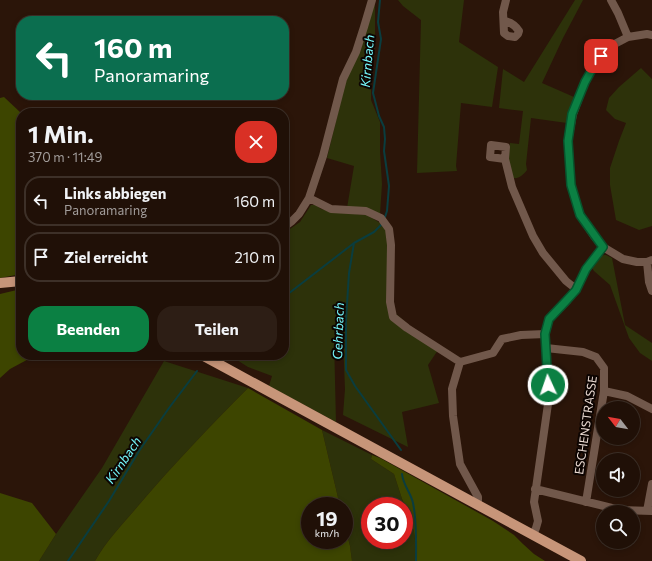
<!DOCTYPE html>
<html lang="de">
<head>
<meta charset="utf-8">
<style>
  :root { --surface:#201007; --page:#2d1e15; --text:#f1f3f6; --muted:#a29d9b; --line:#3d3028; --accent:#0b8043 }
  body { margin:0; font-family:Commissioner,sans-serif; background:var(--page); color:var(--text); height:100vh; display:flex; flex-direction:column; font-size:15px; white-space:nowrap }
  * { box-sizing:border-box; margin:0 }
  p { font-size:13px; color:var(--muted) }
  .icon { flex:none; width:22px; height:22px; fill:none; stroke:currentColor; stroke-width:2; stroke-linecap:round; stroke-linejoin:round }
  .map { position:relative; flex:1; overflow:hidden }
  .side { position:absolute; left:16px; top:108px; width:273px; height:252px; display:flex; flex-direction:column; background:var(--surface); border-radius:16px; box-shadow:0 2px 6px #0003,0 0 0 1px var(--line) }
  .side>* { flex:none }
  .hud { position:absolute; left:16px; top:16px; width:273px; height:84px; border-radius:16px; box-shadow:0 2px 6px #0003,0 0 0 1px var(--line); background:#0b6e4f; color:#fff; overflow:hidden }
  .needle { width:26px; rotate:301deg }
  .tools { position:absolute; left:596px; top:401px; display:grid; gap:8px }
  .tools a { display:grid; place-items:center; width:44px; height:44px; border-radius:50%; background:var(--surface); box-shadow:0 2px 6px #0003,0 0 0 1px var(--line); font-size:20px }
  .speed { position:absolute; left:301px; top:497px; display:flex; gap:8px; font-size:20px; font-weight:700; text-align:center }
  .speed>* { display:grid; place-content:center; width:52px; height:52px; border-radius:50%; background:var(--surface); box-shadow:0 2px 6px #0003,0 0 0 1px var(--line); line-height:1 }
  .speed small { font-size:10px; font-weight:400 }
  .speed .limit { border:6px solid #d22; background:#fff; color:#111 }
  .pin { position:absolute; display:grid; place-items:center; width:34px; height:34px; color:#fff; margin:-17px; border-radius:8px; box-shadow:0 2px 6px #0006 }
  .me { position:absolute; width:44px; margin:-22px; rotate:357deg; stroke-linejoin:round; filter:drop-shadow(0 0 3px #0008) }
  .turn { display:flex; align-items:center; gap:14px; height:84px; padding:0 12px; font-size:18px }
  .turn .icon { width:52px; height:52px; stroke-width:2.5 }
  .turn b { display:block; font-size:28px; line-height:34px }
  .round { display:grid; place-items:center; flex:none; width:42px; height:42px; border-radius:16px; background:var(--page) }
  .overview { display:flex; align-items:center; justify-content:space-between; height:68px; padding:0 12px }
  h1 { font-size:24px; font-weight:700; line-height:30px }
  .primary-button { display:flex; gap:8px; margin-top:auto; padding:8px 12px }
  .primary-button a { flex:1; height:46px; border-radius:16px; background:var(--accent); color:#fff; font-size:16px; font-weight:700; line-height:46px; text-align:center }
  .primary-button a+a { background:var(--page); color:var(--text) }
  ul { padding:0; list-style:none }
  li { display:flex; align-items:center; gap:12px; height:50px; margin:0 8px 6px; padding:0 4px; border:2px solid var(--line); border-radius:16px }
  li div { flex:1 }
  li b { display:block; font-size:15px }
  li em { font-style:normal }
  .map>svg:first-child { display:block }
  .green { fill:#2d320a; fill-rule:evenodd }
  .forest { fill:#3d4500 }
  .lines { fill:none; stroke-linecap:round; stroke-linejoin:round }
  .stream { stroke:#0a3d3f; stroke-width:2 }
  .minor { stroke:#71584b; stroke-width:8 }
  .major { stroke:#c79579; stroke-width:10 }
  .route-casing { stroke:#07532c; stroke-width:10 }
  .route { stroke:#0b8043; stroke-width:7 }
  .labels { text-anchor:middle; dominant-baseline:central; stroke-width:4; stroke-linejoin:round; paint-order:stroke }
  .street-label { font-size:12px; fill:#ebdbd3; stroke:#0d0502 }
  .water-label { font-size:13px; font-style:italic; fill:#75f8fc; stroke:#0d0502 }
</style>
</head>
<body>
<div class="map">
<svg width="652" height="561" viewBox="0 0 652 561">
  <rect width="100%" height="100%" fill="#2b1509"/>
  <path class="green" d="M398,0h66l-5,42 39,25 -6,40 -31,-4 -5,63 1,5 -40,2 4,-153 -18,-14z
    M575,0h8l-20,38 -21,45 32,14 -4,12 -3,14 -36,-5 -5,46 1,6c-4,5 -8,9 -14,8l-5,-19 2,-16 9,1 4,-33 -24,-3 4,-39 21,13z
    M375,3v46l-4,31v20l9,22v29l2,33 -2,30 -33,-6 7,-42 -27,-8 18,-74z
    M641,68l11,11v147l-13,4 -23,-10 -6,-35v-17l9,-27 7,-18 -11,-4 -9,-9 3,-12 10,-11z
    M311,205h5l5,4 12,3 34,3 18,11 2,11 1,70 50,43 -10,15 11,38 -37,9 6,35 -65,-32 2,-26 -2,-50h-9l2,83 -67,-36 3,-10 -24,-9 -19,-12h55v-122l16,-11z
    M604,255h2l6,3 13,67 27,18v18l-12,-8 -11,-15 -19,-53 -16,-14 -2,-3 9,-12z
    M164,361l84,27c-38,38 -75,77 -110,118 -15,18 -32,35 -43,55h-56l17,-27 46,-66z
    M322,430l50,25 -1,4 23,15 8,25 7,16 5,17 3,22v7h-65l-2,-15 -6,-24v-16h-4zM370,506h34v34h-34z"/>
  <path class="forest" d="M4,97l17,16v161l-21,4v-180z
    M21,289v66h15l-26,14 -10,9v-84z
    M248,388l74,42 18,76h-30v34h34v-18l6,24 2,15h-257c11,-20 28,-37 43,-55 35,-41 72,-80 110,-118z
    M372,455l8,3 113,63 21,14 9,9 11,10 11,7h-128v-7l-3,-22 -5,-17 -7,-16 -8,-25 -23,-15z
    M0,493l32,10 24,31 -17,27h-39z"/>
  <g class="lines">
    <path class="stream" d="M380,0l-2,22 3,17 -8,54 6,23 5,11 1,12 -1,12 5,35 -2,25 -2,6
      M354,243l-5,30 -3,47v50l9,16 46,64
      M284,297l70,-54 20,-11 7,-7
      M402,474c1,11 9,19 11,29 4,19 3,39 3,58
      M68,561l41,-60 30,-50 30,-43 28,-37"/>
    <path class="minor" d="M611,0l7,13 10,24
      M504,21c7,1 11,4 15,10l-1,3 -3,3 -7,-1 -4,-3 -1,-21 3,-12
      M652,35l-5,-1 -19,3 -21,11 -12,16 -10,18 -12,32 -5,27 3,44 9,30 14,21 9,11 20,12 14,3h10l5,-2
      M505,159l-15,-2 1,-12 15,2 -1,12 7,28 21,49 10,17 23,28 10,8
      M309,198l22,11 35,2 15,7 8,11 2,16 -1,57 3,15 14,11 53,34
      M284,227l8,-6 7,-7 10,-16 14,-42 20,-77 13,-27 8,-25 8,-27
      M647,262l2,20 3,9
      M546,348l37,4 13,5 8,11v23l-18,111
      M604,391l23,5 25,13
      M535,489l85,21 32,1
      M476,504l2,-4v-3l-18,-33 -7,-48 -1,-27 8,-27 33,-9 9,-14 19,-4 24,-1
      M647,511l5,-27
      M533,535l3,-7 2,-7 -4,-19 15,-105 -4,-63 4,-15 18,-18 9,-12 10,-20 17,-22"/>
    <path class="major" d="M0,283l21,-2
      M202,355l379,206"/>
  </g>
  <g class="lines">
    <defs>
      <path id="route" d="M548,385l-3,-51 4,-15 17,-18 10,-11 10,-21 17,-22 -23,-32 -9,-30 -3,-44 4,-27 13,-32 10,-18 6,-8"/>
    </defs>
    <use href="#route" class="route-casing"/>
    <use href="#route" class="route"/>
  </g>
  <g class="labels">
    <g class="street-label">
      <text transform="translate(585 425) rotate(-82)">ESCHENSTRASSE</text>
    </g>
    <g class="water-label">
      <text transform="translate(367 61) rotate(-85)">Kirnbach</text>
      <text transform="translate(338 331) rotate(-88)">Gehrbach</text>
      <text transform="translate(123 460) rotate(-56)">Kirnbach</text>
    </g>
  </g>
</svg>
<div class="tools">
<a><svg class="needle" viewBox="-14 -14 28 28"><path d="M0-13l5 13h-10z" fill="#e53935"/><path d="M0 13l5-13h-10z" fill="#a29d9b"/></svg></a>
<a><svg class="icon" aria-label="sound" viewBox="0 0 24 24"><path d="M4 9h4l5-4v14l-5-4H4zM17 9q2 3 0 6"/></svg></a>
<a><svg class="icon" aria-label="search" viewBox="0 0 24 24"><circle cx="10" cy="10" r="6"/><path d="M15 15l6 6"/></svg></a>
</div>
<div class="speed"><div>19<small>km/h</small></div><div class="limit">30</div></div>
<div class="pin" style="left:601px;top:56px;background:#d93025"><svg class="icon" aria-label="arrive" viewBox="0 0 24 24"><path d="M6 21V4h12l-3 4 3 4H6"/></svg></div>
<svg class="me" style="left:548px;top:385px" viewBox="-20 -20 40 40"><circle r="17" fill="#0b8043" stroke="#fff" stroke-width="3"/><path d="M0-11L8 9 0 5-8 9z" fill="#fff"/></svg>
<div class="hud">
<div class="turn"><svg class="icon" aria-label="left" viewBox="0 0 24 24"><path d="M17 20v-9H6M10 6l-5 5 5 5"/></svg><div><b>160 m</b>Panoramaring</div></div>
</div>
<section class="side">
<div class="overview"><div><h1>1 Min.</h1><p>370 m · 11:49</p></div><a class="round" style="background:#d93025;color:#fff"><svg class="icon" aria-label="close" viewBox="0 0 24 24"><path d="M6 6l12 12M18 6L6 18"/></svg></a></div>
<ul>
<li><svg class="icon" aria-label="left" viewBox="0 0 24 24"><path d="M17 20v-9H6M10 6l-5 5 5 5"/></svg><div><b>Links abbiegen</b><p>Panoramaring</p></div><em>160 m</em></li>
<li><svg class="icon" aria-label="arrive" viewBox="0 0 24 24"><path d="M6 21V4h12l-3 4 3 4H6"/></svg><div><b>Ziel erreicht</b></div><em>210 m</em></li>
</ul>
<div class="primary-button"><a>Beenden</a><a>Teilen</a></div>
</section>
</div>
</body>
</html>
